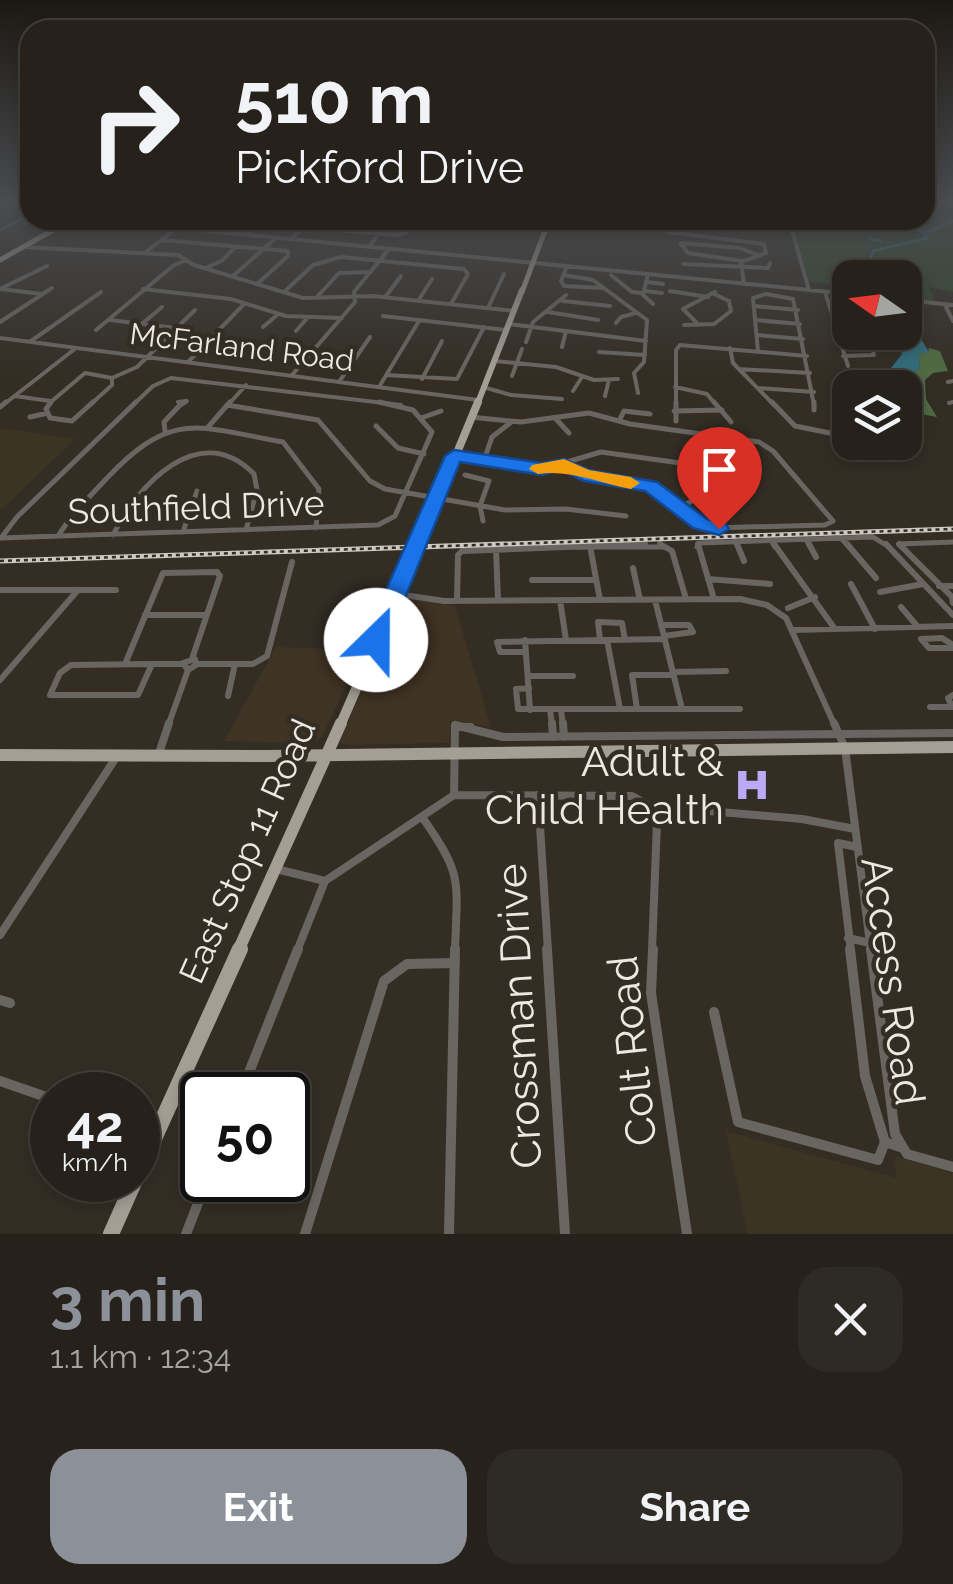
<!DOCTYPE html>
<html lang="en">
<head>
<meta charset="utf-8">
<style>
  :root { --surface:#26221b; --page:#2e2a24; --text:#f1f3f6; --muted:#a4a4a3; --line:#423f3a; --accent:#8c9099 }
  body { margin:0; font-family:Raleway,sans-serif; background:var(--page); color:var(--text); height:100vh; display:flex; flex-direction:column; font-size:38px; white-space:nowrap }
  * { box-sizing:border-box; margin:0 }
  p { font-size:32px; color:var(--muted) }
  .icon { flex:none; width:55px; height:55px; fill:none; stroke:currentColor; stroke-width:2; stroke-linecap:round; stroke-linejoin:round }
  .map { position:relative; height:1234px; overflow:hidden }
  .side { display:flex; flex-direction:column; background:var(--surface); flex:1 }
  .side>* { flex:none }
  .top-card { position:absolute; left:20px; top:20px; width:915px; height:210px; border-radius:30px; box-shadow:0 5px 15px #0003,0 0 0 2px var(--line); background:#26221b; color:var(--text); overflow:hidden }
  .needle { width:65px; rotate:284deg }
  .fabs { position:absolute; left:832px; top:260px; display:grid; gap:20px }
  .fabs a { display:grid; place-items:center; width:90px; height:90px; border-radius:20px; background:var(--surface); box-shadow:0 5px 15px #0003,0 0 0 2px var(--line); font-size:50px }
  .speed { position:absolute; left:30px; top:1072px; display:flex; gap:20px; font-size:50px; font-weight:700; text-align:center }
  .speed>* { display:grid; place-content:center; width:130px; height:130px; border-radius:50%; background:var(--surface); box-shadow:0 5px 15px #0003,0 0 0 2px var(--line); line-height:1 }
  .speed small { font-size:25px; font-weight:400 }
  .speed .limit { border:5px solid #111; border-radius:15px; background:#fff; color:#111 }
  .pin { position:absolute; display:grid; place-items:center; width:85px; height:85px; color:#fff; margin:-102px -42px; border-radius:50% 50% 50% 0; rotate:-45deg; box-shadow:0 0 10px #0007 }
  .pin .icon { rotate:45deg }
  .me { position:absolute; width:110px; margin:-55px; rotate:23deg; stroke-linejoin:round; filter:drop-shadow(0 0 8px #0008) }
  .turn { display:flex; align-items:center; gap:35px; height:210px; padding:0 50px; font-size:45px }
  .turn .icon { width:130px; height:130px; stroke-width:2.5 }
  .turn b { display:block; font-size:70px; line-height:85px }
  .round { display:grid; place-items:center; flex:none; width:105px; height:105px; border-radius:30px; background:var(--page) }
  .headline { display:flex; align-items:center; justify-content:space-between; height:170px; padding:0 50px }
  h1 { font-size:60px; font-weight:700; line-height:75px; color:var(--accent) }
  .primary-button { display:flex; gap:20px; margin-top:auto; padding:20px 50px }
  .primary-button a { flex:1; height:115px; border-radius:30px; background:var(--accent); color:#fff; font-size:40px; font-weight:700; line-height:115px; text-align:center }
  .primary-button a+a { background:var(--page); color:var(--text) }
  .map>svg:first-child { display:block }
  .commercial { fill:#3f3324 }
  .education { fill:#3c3423 }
  .green { fill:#33462a }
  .forest { fill:#506a43 }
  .water { fill:#336e7e }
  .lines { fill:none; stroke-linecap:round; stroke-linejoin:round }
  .stream { stroke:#336e7e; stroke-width:2.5 }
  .minor-far4 { stroke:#696662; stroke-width:4 }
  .minor-far3 { stroke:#696662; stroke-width:5 }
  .minor-far2 { stroke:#696662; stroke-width:6 }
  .minor-far1 { stroke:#696662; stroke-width:8 }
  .minor { stroke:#696662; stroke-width:10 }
  .major-far5 { stroke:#a49e95; stroke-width:5 }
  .major-far4 { stroke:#a49e95; stroke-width:6 }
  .major-far3 { stroke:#a49e95; stroke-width:8 }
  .major-far2 { stroke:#a49e95; stroke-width:10 }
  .major-far1 { stroke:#a49e95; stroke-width:12 }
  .major { stroke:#a49e95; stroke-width:16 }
  .rail-casing { stroke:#cdc9c2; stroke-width:5 }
  .rail { stroke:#332d24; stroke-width:2.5; stroke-dasharray:4; stroke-linecap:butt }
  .route { fill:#1a73e8; stroke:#114b97; stroke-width:2.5 }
  .slow { fill:#f59e0b }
  .labels { text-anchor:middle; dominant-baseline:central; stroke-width:9; stroke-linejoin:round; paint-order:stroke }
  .far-street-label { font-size:30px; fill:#ece8e2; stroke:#332d24 }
  .street-label { font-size:35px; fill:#ece8e2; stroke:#332d24 }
  .near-poi-label { font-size:42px; fill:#ece8e2; stroke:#332d24; text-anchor:end }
  .near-street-label { font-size:42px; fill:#ece8e2; stroke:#332d24 }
</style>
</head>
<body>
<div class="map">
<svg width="953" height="1234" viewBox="0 0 953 1234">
  <rect width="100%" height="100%" fill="#332d24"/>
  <path class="commercial" d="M400,597l55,9 36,121 -41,-6 -1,22 -103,2 -6,-3z
    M276,647l87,3 -41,87 -11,6 -87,-2z"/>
  <path class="education" d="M0,428l75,11 -73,70h-2z
    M726,1131l170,47 -1,-22 58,17v61h-205z"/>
  <path class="green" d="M925,210l28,3v79l-24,-5 6,14 -30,-3v-20h-55v15l-16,-1 -3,-8 -21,-2 -19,-62h134z"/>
  <path class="forest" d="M929,348l11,3 8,20 -15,2 -8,7 1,19 11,18 -17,-3 -4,-14 -11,-2v-10l-19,-3 18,-2 16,-16 -3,-13 11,-2z"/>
  <path class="water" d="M905,313l24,39 -11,2 2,13 -16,16 -38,1 -7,-7 32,-9 11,-14 -2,-21 5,-1z"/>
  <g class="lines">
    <path class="stream" d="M78,220h10
      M0,230l30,-15
      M928,232l25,-11
      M871,239l10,2
      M881,278l-11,-18 3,-9 54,-13 -3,-6 -32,-12"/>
    <path class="minor-far4" d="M6,204h24
      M158,220l21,2
      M789,220l20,70
      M713,224l3,2 -6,-1z
      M60,227l88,-2 702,69
      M177,227l22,-7
      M304,227l93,8 10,-3 9,-12
      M668,232l96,12 2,9 -25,9 3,22
      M245,234l25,-14
      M292,238l19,-18
      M162,240l126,11v5l-31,28
      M681,243l59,5 18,7
      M681,244l7,9 54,8
      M370,246l17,-26
      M24,247l154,8 16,10 109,33 70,-2 141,15
      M147,251l30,-23
      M683,264l85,4 2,-5
      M567,266l-6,15 3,5 39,2
      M206,268l17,-8 13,-14
      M648,274l-5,21 10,9
      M564,275l29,5 54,40 -3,42 -10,11 4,20
      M611,275l21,17 10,1
      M233,276l43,-38
      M647,282l16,2
      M0,289l47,-23
      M1,289l41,5
      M143,289l88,10 55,17 56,2
      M645,291l17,2
      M670,291l38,6
      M284,292l29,-27 28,-8 123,12 4,5 -17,30
      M825,292l23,74
      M386,296l15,-20
      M316,298l23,-25 32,-1
      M905,300l48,5
      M418,301l14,-22
      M563,301l47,5
      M828,301l22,2
      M945,305l8,16
      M754,306l44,4
      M488,308l16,-34
      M548,312l50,8
      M383,316l123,14
      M110,320l66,8
      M755,320l45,4
      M0,322l52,-34
      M616,323l5,-6 15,-4
      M697,323l-14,-14 32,-17
      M509,324l137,17
      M684,325l30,-1 17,-13 -2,-10 -17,-8
      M263,327l14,-12
      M96,330l78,-65 13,-5
      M296,331l12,-14
      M130,334l32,-27
      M757,335l46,4
      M0,338l478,62
      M31,341l70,-49
      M526,342l7,-20 33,-27
      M562,347l4,-16
      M730,348l3,15 41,42
      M758,351l-5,-53 13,-4 27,5 21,106
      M599,352l46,3
      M843,356l31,-1 -5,-23
      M494,361l62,6 38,13 24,-1
      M188,362l57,-59
      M739,369l71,4
      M292,375l63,-73 -1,-10 35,-43
      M386,375l71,4 27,-52
      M512,376l10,-27
      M422,379l20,-38
      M339,382l31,-45
      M948,382l5,-1
      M379,387l40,-66
      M483,387l28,8 51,4
      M675,387l32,7 9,11
      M758,388l56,4
      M573,391l9,-14
      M15,396l35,5
      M605,396l4,-16
      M52,401l33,-28 27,5
      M949,403l4,-1
      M3,405l73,-57
      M49,405l3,-4
      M90,405l22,-20v-7l25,-11 58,-57
      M133,405l20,-19 18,-8 230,27
      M180,405l-2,-3 9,-1 -7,4
      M228,405l18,-20
      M676,405v-55l4,-5 127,11"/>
    <path class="minor-far3" d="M51,402l-5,7 4,9 22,3 21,-19
      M676,402v19
      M714,402l17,20
      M772,402l23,24 55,11
      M814,402v8
      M180,405l5,-3
      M227,405l91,15 52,61 15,8 120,21 61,-1 60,7
      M0,407l6,-5
      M674,411l48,-1
      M30,417l18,-4
      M470,417l51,5 68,-9 41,11 129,18 14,9 60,70 -8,4 -113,3 -58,-40 -68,-14 -22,-10
      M421,418l20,-7
      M555,418l14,15
      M619,421l5,-10 26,3
      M376,426l22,22 26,6
      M208,427l22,-25
      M165,431l-1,-9 16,-17
      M889,442l21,3
      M455,456l88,13 58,-17 101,14 -1,30 -22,12
      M484,460l8,-23 18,-14
      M465,475l24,6 -9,25 3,15
      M685,477l53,10
      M183,532l14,-41
      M113,535c24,-49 86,-117 141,-61l3,16 -11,40
      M58,536c14,-22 32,-40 50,-59 65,-68 90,-50 175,-35l36,47 -3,39
      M1,538l16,-21 119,-115
      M1,538l377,-13 17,-9 37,-84 -19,-22 -34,-8
      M841,538l8,9
      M806,539l4,8
      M771,540l4,7
      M735,541l3,6
      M575,547h90
      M697,547l2,-4 174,-6 16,10
      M902,547l-3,-3 54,-2"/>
    <path class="minor-far2" d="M660,544l12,7 14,48
      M698,544l16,55
      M737,544l7,17
      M774,544l61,85
      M809,544l7,13
      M847,544l29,34
      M886,544l67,71
      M899,544l53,53 1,6
      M590,546l10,54
      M496,549l2,52
      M633,568l7,32
      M708,579l62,5
      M532,580h64
      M851,584l24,45
      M939,586h14
      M0,590h116
      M880,592l43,-8
      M397,594l47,7 296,-2 27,6 19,13 49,108
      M560,600l6,40
      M655,600l27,109
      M457,601l1,-46 4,-4 183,-7
      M901,607l17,20
      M788,608l27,-11
      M145,615h61
      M661,625h28l4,7 -29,4
      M794,630l159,-4
      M525,640l5,70
      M600,640l-2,-18 24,1 3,17
      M607,640l13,69
      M953,645l-11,-7 -21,1 8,9h24
      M526,652h-26l-3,-10 168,-3
      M195,659l1,6 -8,5 -5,-7z
      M125,664l38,-91 54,-1 3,4 -28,83
      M152,664l-14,31h-88l10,-22 11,-8z
      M152,664h31
      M196,664h57l14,-8 25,-94
      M673,672l53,-1
      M528,676h45
      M0,680l78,-90
      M529,688l-13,1 2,20h222
      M228,696l7,-32
      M930,707h23
      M952,707l-4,-9 5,-3
      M550,709l2,17
      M561,709l2,17
      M637,709l-5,-34h42
      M168,726l20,-56
      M455,726h16"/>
    <path class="minor-far1" d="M552,723l1,14
      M563,723l1,14
      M834,723l11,25 26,203
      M159,753l10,-30
      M454,795l178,1 21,12 4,14 -5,129
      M538,795l10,156
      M708,811l94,8 53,10
      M422,817c42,59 35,64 33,134
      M276,869l49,12
      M0,935l117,-179
      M848,938l22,5
      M297,951l28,-70 129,-86 1,-70 48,12 450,-4
      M851,951l-13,-108 19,4"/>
    <path class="minor" d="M547,949l18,285
      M653,949l-2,44 36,241
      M850,949l15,127 20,66
      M871,949l24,185 12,20 46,13
      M0,1000l10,3
      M714,1012l24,110 140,38 7,-18 15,5
      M0,1081l52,18
      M240,1095l58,-146
      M138,1127l17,6
      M186,1234l21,-54
      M305,1234l79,-253 23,-17 48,-1
      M449,1234l6,-285"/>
    <path class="major-far5" d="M0,260l71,-40
      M522,292l27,-72"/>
    <path class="major-far4" d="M477,405l45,-115"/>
    <path class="major-far3" d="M418,547l60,-145"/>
    <path class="major-far2" d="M340,726l79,-182"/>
    <path class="major-far1" d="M0,755l266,1 687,-9
      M238,951l103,-228"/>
    <path class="major" d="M138,1174l102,-225
      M111,1234l24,-54"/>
    <defs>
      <path id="rail" d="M0,561l953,-32"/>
    </defs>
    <use href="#rail" class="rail-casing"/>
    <use href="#rail" class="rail"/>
  </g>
  <linearGradient id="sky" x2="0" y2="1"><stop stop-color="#1c1914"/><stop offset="0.54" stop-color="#4a4c50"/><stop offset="1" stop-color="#4a4c50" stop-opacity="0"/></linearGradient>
  <rect width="953" height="374" fill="url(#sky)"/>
  <path class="route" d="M454,450l88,13 22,-4 25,11 68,12 50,37 19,5 3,5 -10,6 -26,-7 -48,-37 -61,-10 -23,-11 -19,5 -82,-13 -72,178 -12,9 -8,-3 -4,-6 81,-184z"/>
  <path class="slow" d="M564,459l25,11 42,7 9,6 -9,6c-31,-6 -63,-20 -93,-15l-9,-5 3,-4z"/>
  <defs>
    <symbol id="hospital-bare" viewBox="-9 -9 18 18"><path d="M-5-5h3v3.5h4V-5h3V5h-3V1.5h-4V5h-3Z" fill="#bcaaf6" stroke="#332d24" stroke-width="2.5" paint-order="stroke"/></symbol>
  </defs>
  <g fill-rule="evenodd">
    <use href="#hospital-bare" x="727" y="760" width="50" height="50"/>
  </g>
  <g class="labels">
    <g class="far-street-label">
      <text transform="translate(242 347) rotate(7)">McFarland Road</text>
    </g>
    <g class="street-label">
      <text transform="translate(196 507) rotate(-2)">Southfield Drive</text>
      <text transform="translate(247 851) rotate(-66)">East Stop 11 Road</text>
    </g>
    <g class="near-poi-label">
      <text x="724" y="761">Adult &amp;<tspan x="724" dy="48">Child Health</tspan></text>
    </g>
    <g class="near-street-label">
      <text transform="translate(893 981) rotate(82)">Access Road</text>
      <text transform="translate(519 1016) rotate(-93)">Crossman Drive</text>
      <text transform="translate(632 1051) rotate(-96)">Colt Road</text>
    </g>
  </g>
</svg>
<div class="fabs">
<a><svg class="needle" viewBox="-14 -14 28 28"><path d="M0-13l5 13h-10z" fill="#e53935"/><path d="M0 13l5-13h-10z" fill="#a4a4a3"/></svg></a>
<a><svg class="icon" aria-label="layers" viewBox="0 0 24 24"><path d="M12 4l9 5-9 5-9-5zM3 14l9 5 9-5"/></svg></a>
</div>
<div class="speed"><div>42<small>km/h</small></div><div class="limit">50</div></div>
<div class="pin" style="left:719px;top:529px;background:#d93025"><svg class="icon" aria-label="arrive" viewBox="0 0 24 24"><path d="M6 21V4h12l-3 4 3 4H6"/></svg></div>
<svg class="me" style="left:376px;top:640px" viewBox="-20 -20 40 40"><circle r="19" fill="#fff"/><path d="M0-13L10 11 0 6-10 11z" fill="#1a73e8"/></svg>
<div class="top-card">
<div class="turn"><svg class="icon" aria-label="right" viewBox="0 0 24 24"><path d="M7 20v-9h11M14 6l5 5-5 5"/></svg><div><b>510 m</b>Pickford Drive</div></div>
</div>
</div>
<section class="side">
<div class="headline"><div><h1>3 min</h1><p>1.1 km · 12:34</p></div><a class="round"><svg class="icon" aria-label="close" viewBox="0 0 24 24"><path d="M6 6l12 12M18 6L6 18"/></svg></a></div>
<div class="primary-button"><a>Exit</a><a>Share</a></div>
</section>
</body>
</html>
